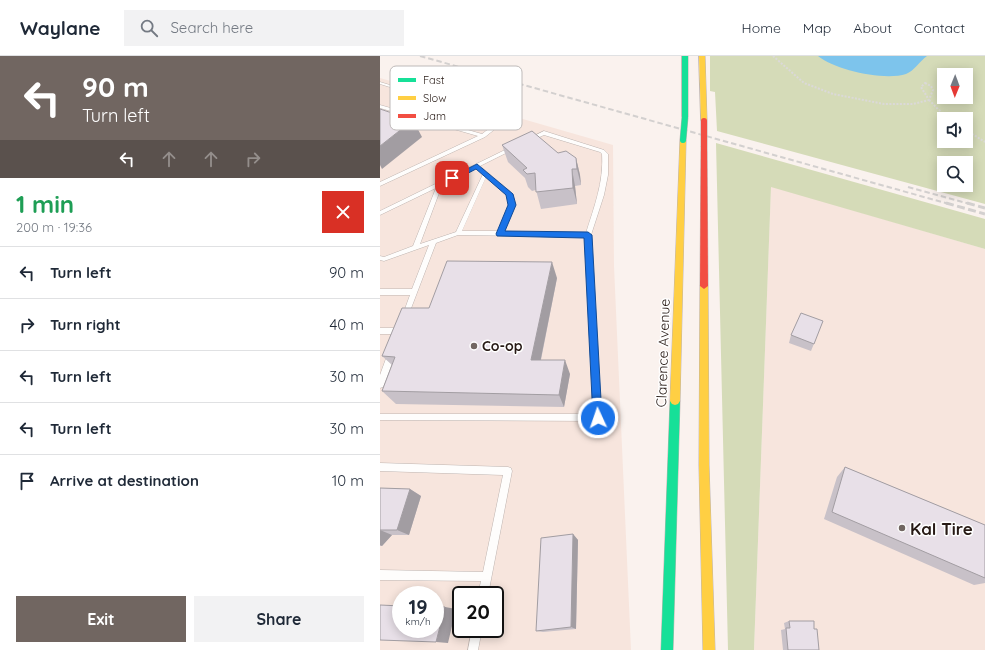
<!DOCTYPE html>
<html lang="en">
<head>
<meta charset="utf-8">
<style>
  :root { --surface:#fff; --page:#f2f2f3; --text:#1f2937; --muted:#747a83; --line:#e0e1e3; --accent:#716661 }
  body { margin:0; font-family:Quicksand,sans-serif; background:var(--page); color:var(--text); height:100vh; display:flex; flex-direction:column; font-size:15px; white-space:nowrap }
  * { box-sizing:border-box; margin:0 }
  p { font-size:13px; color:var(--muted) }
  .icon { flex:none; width:22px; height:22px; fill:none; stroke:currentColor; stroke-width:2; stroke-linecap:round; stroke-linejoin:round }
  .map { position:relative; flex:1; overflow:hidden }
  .side { display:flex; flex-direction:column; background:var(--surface); width:380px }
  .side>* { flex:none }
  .top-card { background:#716661; color:#fff; overflow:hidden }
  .needle { width:26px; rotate:181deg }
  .controls { position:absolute; left:557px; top:12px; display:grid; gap:8px }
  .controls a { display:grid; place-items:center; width:36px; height:36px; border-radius:0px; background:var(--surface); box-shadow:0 2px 10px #0003; font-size:20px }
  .speed { position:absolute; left:12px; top:530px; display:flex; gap:8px; font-size:20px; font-weight:700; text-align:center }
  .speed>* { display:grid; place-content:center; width:52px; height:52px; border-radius:50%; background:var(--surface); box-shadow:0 2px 10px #0003; line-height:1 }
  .speed small { font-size:10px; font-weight:400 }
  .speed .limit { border:2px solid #111; border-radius:6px; background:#fff; color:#111 }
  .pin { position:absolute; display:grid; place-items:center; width:34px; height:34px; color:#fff; margin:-17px; border-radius:8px; box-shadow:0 2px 6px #0006 }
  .me { position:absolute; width:44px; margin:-22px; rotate:357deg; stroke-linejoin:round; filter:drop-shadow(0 0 3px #0008) }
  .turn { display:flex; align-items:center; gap:14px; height:84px; padding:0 16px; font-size:18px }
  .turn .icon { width:52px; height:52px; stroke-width:2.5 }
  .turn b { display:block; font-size:28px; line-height:34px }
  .lanes { display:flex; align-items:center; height:38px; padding:0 16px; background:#0003; justify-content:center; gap:20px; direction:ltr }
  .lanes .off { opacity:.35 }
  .round { display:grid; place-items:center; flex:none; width:42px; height:42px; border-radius:0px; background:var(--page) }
  .head { display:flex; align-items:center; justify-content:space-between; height:68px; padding:0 16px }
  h1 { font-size:24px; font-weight:800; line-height:30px; color:#1e9e55 }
  .primary-button { display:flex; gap:8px; margin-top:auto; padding:8px 16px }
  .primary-button a { flex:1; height:46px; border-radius:0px; background:var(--accent); color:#fff; font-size:16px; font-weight:800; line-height:46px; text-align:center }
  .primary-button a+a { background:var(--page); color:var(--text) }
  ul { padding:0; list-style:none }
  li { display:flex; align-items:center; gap:12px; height:52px; padding:0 16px; border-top:1px solid var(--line) }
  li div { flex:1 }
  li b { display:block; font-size:15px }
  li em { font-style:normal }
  header { display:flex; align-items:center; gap:24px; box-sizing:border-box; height:56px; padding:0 20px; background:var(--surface); border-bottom:1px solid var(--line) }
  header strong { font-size:19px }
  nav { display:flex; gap:22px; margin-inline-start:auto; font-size:14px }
  .search { width:280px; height:36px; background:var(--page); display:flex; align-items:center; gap:10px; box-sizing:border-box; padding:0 14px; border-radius:0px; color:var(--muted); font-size:15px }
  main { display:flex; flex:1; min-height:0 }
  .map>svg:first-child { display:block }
  .built { fill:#f7e5dd; fill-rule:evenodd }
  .green { fill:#d5dbb8; fill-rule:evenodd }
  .water { fill:#7dc4ec }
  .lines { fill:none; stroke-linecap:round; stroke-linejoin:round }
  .lane-casing { stroke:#beb4b0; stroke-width:1 }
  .fast-casing { stroke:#beb4b0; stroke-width:1 }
  .slow-casing { stroke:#beb4b0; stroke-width:1 }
  .jam-casing { stroke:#beb4b0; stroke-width:1 }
  .path { stroke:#dbd9d8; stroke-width:2; stroke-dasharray:2 1.5; stroke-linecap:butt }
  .lane { fill:#fefdfc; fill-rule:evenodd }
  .fast { fill:#16e098; fill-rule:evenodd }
  .slow { fill:#ffcf43; fill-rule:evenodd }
  .jam { fill:#f24e42; fill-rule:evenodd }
  .rail-far1 { stroke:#d3d0cf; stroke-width:2; stroke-dasharray:5.5 3; stroke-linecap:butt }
  .rail { stroke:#d3d0cf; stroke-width:3; stroke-dasharray:8 3.5; stroke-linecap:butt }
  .fast-bridge-casing { stroke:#beb4b0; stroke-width:7; stroke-linecap:butt }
  .jam-bridge-casing { stroke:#beb4b0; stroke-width:7; stroke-linecap:butt }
  .fast-bridge { stroke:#16e098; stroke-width:6 }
  .jam-bridge { stroke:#f24e42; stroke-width:6 }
  .wall { fill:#c8c1c8 }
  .shaded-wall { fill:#a29da2 }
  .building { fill:#e8e0e8; stroke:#a29da2 }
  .route { fill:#1a73e8; stroke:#114b97 }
  .poi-dot { fill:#716661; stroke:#fff; stroke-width:1.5 }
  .labels { text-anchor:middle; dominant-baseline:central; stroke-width:3; stroke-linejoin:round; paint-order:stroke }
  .poi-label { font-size:14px; font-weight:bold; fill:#271a15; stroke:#fff; text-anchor:start }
  .street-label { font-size:14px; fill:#271a15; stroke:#fff }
  .near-poi-label { font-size:17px; font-weight:bold; fill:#271a15; stroke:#fff; text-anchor:start }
  .key { fill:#fff; stroke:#bebab9; stroke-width:1 }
  .key-label { font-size:11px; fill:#271a15 }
</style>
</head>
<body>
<header>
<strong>Waylane</strong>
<div class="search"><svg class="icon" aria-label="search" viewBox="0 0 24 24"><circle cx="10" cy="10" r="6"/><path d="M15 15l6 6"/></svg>Search here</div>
<nav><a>Home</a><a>Map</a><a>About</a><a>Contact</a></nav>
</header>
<main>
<section class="side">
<div class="top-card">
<div class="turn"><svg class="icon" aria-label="left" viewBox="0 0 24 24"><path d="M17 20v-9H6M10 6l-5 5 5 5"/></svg><div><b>90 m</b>Turn left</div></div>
<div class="lanes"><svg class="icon" aria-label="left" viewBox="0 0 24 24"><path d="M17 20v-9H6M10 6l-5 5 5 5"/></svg><svg class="icon off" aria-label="ahead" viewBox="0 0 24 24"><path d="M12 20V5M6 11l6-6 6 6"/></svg><svg class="icon off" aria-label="ahead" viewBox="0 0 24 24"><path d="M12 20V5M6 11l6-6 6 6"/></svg><svg class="icon off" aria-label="right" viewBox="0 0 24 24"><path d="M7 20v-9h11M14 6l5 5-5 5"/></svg></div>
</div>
<div class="head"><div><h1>1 min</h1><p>200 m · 19:36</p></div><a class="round" style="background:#d93025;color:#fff"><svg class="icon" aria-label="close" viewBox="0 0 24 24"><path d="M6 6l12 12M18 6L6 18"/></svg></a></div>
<ul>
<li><svg class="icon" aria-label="left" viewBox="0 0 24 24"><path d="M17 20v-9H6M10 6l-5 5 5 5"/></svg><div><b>Turn left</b></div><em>90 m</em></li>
<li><svg class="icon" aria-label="right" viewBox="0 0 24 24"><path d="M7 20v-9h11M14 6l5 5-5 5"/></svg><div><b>Turn right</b></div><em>40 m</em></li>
<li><svg class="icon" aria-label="left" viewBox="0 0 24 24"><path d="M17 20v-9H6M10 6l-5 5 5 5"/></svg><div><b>Turn left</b></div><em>30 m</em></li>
<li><svg class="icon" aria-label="left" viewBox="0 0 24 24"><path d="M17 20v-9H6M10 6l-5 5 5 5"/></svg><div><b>Turn left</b></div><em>30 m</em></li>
<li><svg class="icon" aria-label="arrive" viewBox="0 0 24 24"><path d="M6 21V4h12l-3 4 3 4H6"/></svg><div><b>Arrive at destination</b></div><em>10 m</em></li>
</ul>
<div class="primary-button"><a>Exit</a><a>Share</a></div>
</section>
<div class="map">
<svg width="605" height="594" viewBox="0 0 605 594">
  <rect width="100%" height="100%" fill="#faf2ee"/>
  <path class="built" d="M0,22l233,67 1,121 17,384h-251zM21,539h34v34h-34zM81,539h34v34h-34z
    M391,130l214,63v401h-231z"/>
  <path class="green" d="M330,0h275v148l-268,-73 -2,-39 -5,-1zM564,19h22v22h-22zM564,63h22v22h-22zM564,107h22v22h-22z
    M336,87l269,76v30l-214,-62 -17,463h-26z"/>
  <path class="water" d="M438,0h109c-7,5 -13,15 -21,18 -22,7 -71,-4 -88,-18z"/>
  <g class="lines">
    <defs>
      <path id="lane" d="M0,26l125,38v1l-20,16 -105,49v-4l98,-46 -98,-28v-3l102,29 17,-13 -119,-37z
        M164,75l60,19 4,4v21l-4,20 -13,40 10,183 -1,2 -3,1 -217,-1v-6h213l-8,-177 -127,-2 -22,8 -29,76 -2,1 -3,-3 8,-22h-30v-6h32l17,-44 -45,16 -4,-1v-4l4,1 29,-11 23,-58 -56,27v-4l131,-64h4l1,1 -36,18 32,27 3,12 -11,27 82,1c8,-26 18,-51 16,-79l-2,-2 -56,-17 -13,6 -2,1 -3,-2zM96,112l7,6 -27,58 -36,12 22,-59zM106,121l20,17 3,11 -11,26h-36z
        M0,272h19l2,1 1,2 -1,2 -2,1h-19z
        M12,294l2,1 2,2 -12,32 -1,2 -3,1v-13l8,-22 2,-2z
        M0,407l128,4 3,1 1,3 -24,124h-10l3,-14 -101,-1v-10l103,2 20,-97 -123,-4z
        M92,573h10l-4,21h-10z"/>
      <path id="fast" d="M302,0h6v61l-3,2 -3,-2z
        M295,341l3,1 2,3 -7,249h-12l9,-249 2,-3z"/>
      <path id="slow" d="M319,0h6l2,65 -3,2 -3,-2z
        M303,82l3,2 -6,261 -2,3 -3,1 -3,-1 -2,-3 10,-261z
        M324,227l4,3 1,179 6,185h-12l-4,-185 1,-179z"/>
      <path id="jam" d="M324,89l3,2 1,139 -4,3 -4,-3 1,-139z"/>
    </defs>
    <use href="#lane" class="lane-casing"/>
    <use href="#fast" class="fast-casing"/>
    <use href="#slow" class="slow-casing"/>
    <use href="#jam" class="jam-casing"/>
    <path class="path" d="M393,0l31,27 29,11 51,10h29l16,-4
      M545,27l6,3 2,4 -4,10 -8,-13z
      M549,44l19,19
      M586,74l19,12"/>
    <use href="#lane" class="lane"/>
    <use href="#fast" class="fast"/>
    <use href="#slow" class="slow"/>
    <use href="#jam" class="jam"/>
    <path class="rail-far1" d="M40,0l529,148
      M528,131l62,17"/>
    <path class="rail" d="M566,147l39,11
      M587,147l18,5"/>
    <defs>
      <path id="fast-bridge" d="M303,84l2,-23"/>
      <path id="jam-bridge" d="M324,65v26"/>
    </defs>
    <use href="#fast-bridge" class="fast-bridge-casing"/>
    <use href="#jam-bridge" class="jam-bridge-casing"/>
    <use href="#fast-bridge" class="fast-bridge"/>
    <use href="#jam-bridge" class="jam-bridge"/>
  </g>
  <path class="wall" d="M122,89l56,8 18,5 4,17 1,10 -6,1 2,18 -36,5 -5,-19 -4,1 -4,-4 -3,-9 -17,-16z
    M177,222l-16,82 29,14 -6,33 -168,-3 -14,-13 10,-26 -10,-9 47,-48z
    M443,265l-12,30 -22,-8 2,-8z
    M465,411l140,58v58l-11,2 -150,-66 13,-42z
    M0,432l30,1 11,7 -12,39h-17l-10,11h-2z
    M193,478l5,6 -2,89 -33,3 -7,-1z
    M409,565l25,8 5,21h-36l-2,-20 4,-1 -1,-6z"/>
  <path class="shaded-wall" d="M33,64l9,17 -40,32 -2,-4v-19z
    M196,102l4,17 1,10 -4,-16z
    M192,113l3,17 2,18 -4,-16z
    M172,206l5,16 -19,95 -7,-13z
    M185,304l5,14 -6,33 -5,-12z
    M30,433l11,7 -12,39 -12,-5z
    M0,474l12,5 -10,11 -2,-1z
    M193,478l5,6 -2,89 -5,-2z
    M65,551l11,2 -8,34 -12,-1z"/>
  <path class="building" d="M0,53l33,11 -33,26z
    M152,75l26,22 8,-2 10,7 1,11h-5l1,19 -37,4 -1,-19 -8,1 -4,-4 4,-2 -25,-23z
    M67,205l105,1 -21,98h34l-6,35 -177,-4 13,-34 -13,-1 20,-48h27z
    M421,257l22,8 -9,23 -23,-9z
    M465,411l140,58v53l-153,-66z
    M0,432l30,1 -13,41h-17z
    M193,478l-2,93 -35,4 5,-93z
    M0,549l21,1v23h34v-22h10l-9,35 -56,-2z
    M409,565h25v8h3l2,21h-31l-2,-22h4z"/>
  <path class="route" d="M97,108l36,30 3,11 -11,26 83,1 4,3 10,183 -1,3 -3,2 -4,-2 -1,-3 -9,-180 -87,-2 -1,-2 12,-29 -2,-10 -30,-26 -21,11h-3l-3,-2z"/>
  <g class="poi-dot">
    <circle cx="94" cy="290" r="4"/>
    <circle cx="522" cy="472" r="4"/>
  </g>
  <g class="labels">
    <g class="poi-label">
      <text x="102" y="290">Co-op</text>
    </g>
    <g class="street-label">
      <text transform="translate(283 297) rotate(-88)">Clarence Avenue</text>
    </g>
    <g class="near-poi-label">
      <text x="530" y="472">Kal Tire</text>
    </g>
  </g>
  <rect x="10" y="10" width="132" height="64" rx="6" class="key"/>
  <rect x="18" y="22" width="18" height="4" fill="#16e098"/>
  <rect x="18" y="40" width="18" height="4" fill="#ffcf43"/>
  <rect x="18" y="58" width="18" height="4" fill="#f24e42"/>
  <g class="key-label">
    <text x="43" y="28">Fast</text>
    <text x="43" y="46">Slow</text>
    <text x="43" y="64">Jam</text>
  </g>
</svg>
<div class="controls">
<a><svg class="needle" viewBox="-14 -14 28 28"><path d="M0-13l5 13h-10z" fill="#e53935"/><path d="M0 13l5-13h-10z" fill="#747a83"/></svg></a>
<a><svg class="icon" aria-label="sound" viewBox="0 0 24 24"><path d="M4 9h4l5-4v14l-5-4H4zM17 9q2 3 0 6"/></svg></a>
<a><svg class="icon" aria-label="search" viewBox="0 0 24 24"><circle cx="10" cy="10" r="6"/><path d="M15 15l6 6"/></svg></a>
</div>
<div class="speed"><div>19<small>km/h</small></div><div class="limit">20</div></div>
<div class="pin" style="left:72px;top:122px;background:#d93025"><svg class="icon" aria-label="arrive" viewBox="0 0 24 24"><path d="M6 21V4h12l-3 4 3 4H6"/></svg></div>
<svg class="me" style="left:218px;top:362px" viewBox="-20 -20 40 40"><circle r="17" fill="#1a73e8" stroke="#fff" stroke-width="3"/><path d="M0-11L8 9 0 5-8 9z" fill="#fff"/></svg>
</div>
</main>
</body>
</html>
